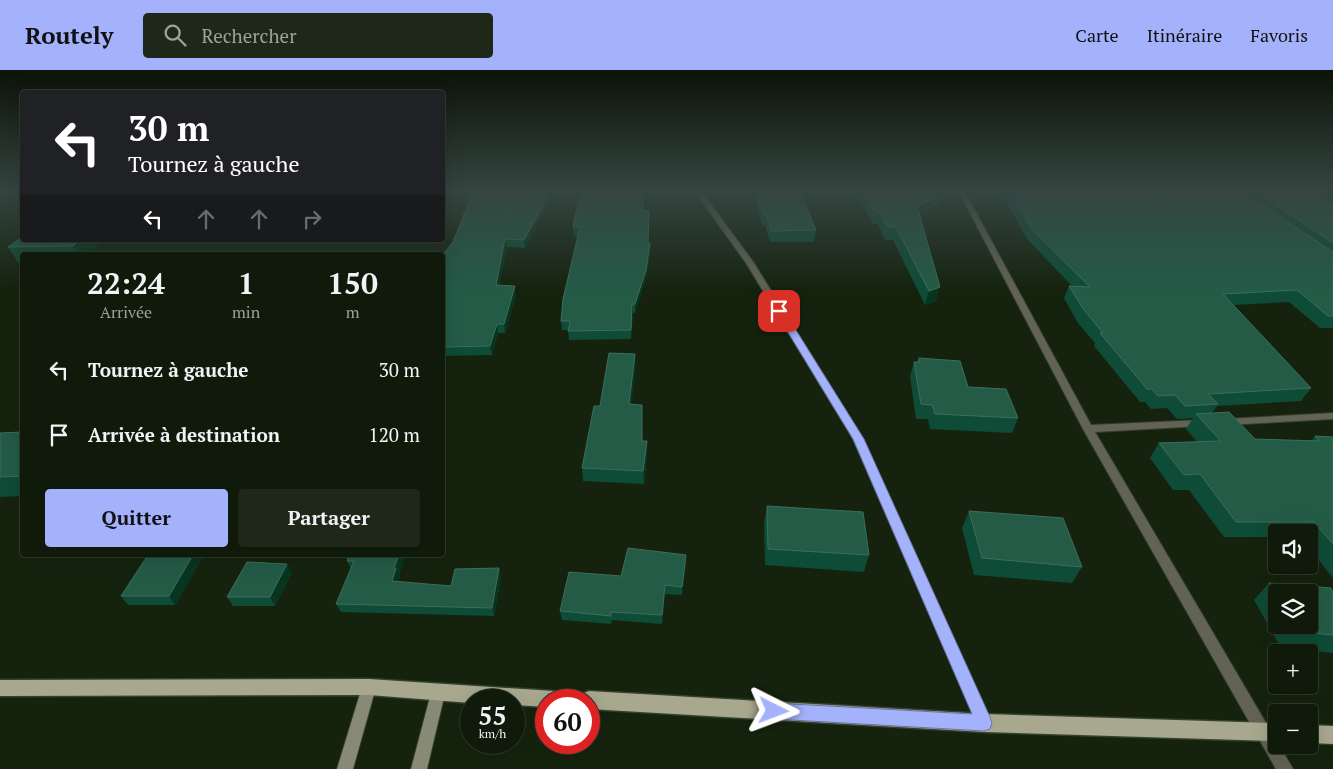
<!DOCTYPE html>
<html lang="fr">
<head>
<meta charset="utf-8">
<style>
  :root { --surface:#101a0a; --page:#1e2718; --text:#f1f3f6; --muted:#9ca19c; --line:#30382b; --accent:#a4b2fc }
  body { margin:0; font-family:"PT Serif",serif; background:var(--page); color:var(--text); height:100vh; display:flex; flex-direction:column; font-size:19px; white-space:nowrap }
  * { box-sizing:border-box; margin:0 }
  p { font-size:16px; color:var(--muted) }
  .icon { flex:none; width:28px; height:28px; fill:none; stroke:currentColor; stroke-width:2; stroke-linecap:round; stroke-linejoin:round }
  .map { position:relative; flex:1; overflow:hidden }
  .drawer { position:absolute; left:20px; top:182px; width:425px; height:305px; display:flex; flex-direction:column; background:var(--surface); border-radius:5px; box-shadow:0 5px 20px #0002,0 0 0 1px var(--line) }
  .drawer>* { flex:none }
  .guide { position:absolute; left:20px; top:20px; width:425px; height:152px; border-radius:5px; box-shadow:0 5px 20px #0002,0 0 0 1px var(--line); background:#202124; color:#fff; overflow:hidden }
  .buttons { position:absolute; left:1268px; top:454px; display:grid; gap:10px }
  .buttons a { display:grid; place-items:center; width:50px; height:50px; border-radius:5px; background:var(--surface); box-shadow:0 5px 20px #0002,0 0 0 1px var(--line); font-size:25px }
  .speed { position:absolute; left:460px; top:619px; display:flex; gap:10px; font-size:25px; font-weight:700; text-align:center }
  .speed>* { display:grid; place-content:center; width:65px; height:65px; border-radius:50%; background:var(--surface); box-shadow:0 5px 20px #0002,0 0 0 1px var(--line); line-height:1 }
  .speed small { font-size:12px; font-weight:400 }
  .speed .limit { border:8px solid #d22; background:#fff; color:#111 }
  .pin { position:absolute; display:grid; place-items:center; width:42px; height:42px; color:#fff; margin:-21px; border-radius:10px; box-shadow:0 2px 8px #0006 }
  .me { position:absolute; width:55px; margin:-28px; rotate:93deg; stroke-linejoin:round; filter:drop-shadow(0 0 4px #0008) }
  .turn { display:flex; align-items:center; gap:18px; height:105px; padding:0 25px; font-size:22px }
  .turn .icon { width:65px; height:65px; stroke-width:2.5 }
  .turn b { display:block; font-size:35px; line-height:42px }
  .lanes { display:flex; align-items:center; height:48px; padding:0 25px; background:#0003; justify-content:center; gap:25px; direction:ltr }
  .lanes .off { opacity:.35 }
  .eta { display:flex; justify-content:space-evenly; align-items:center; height:85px; text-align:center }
  .eta b { font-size:30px; font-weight:600; line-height:35px }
  .cta { display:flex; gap:10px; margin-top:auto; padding:10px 25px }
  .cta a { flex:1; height:58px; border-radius:5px; background:var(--accent); color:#111; font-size:20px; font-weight:600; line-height:58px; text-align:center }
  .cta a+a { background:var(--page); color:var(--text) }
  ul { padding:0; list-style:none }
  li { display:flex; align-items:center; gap:15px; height:65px; padding:0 25px }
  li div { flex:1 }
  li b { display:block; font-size:19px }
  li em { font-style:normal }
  header { display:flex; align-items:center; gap:30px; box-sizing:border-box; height:70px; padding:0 25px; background:var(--accent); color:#111 }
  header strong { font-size:24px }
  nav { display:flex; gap:28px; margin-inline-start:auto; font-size:18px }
  .search { width:350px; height:45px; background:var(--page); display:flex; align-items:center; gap:12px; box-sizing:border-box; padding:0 18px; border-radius:5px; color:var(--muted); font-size:19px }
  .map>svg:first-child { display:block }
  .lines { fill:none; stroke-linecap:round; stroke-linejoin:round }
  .lane-casing { stroke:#33402c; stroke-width:2 }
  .street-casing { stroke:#33402c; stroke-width:2 }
  .secondary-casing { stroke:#33402c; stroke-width:2 }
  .primary-casing { stroke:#33402c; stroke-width:3 }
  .lane { fill:#626356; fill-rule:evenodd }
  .street { fill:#626356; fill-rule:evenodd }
  .secondary { fill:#898a76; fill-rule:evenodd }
  .primary { fill:#a7a88e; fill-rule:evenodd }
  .wall { fill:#0e4c37; fill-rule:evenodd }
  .shaded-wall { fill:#083520 }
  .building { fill:#235b47; stroke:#3e6e5b }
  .route { fill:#a4b2fc; stroke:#6b74a4 }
</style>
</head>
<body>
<header>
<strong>Routely</strong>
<div class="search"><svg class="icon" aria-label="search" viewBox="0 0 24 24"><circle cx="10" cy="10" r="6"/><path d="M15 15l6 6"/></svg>Rechercher</div>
<nav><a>Carte</a><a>Itinéraire</a><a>Favoris</a></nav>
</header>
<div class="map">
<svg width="1333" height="699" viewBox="0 0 1333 699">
  <rect width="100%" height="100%" fill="#15230e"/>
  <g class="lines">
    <defs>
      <path id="lane" d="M695,122h7l52,71 109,176 126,279 2,5 -2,5 -5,2 -5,-2 -126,-289 -107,-176z"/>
      <path id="street" d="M959,122h6l126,233 111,-5 5,3 -5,3 -107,6 181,308v5h3l14,24h-17l-193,-340z
        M1333,343v6l-107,6 -5,-3 5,-3z"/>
      <path id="secondary" d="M369,610l5,2 2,5 -23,82h-16l25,-82 2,-5z
        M438,616l5,2 2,5 -18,76h-16l20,-76 2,-5z"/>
      <path id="primary" d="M369,609l215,14 5,-2 395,23 292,9v18l-292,-9 -395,-23v-9h-43v7l-32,-2v-5h-43v3l-102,-8 -369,1v-16z
        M1309,655l24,1v18l-24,-1z"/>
    </defs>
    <use href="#lane" class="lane-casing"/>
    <use href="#street" class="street-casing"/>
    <use href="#secondary" class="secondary-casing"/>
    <use href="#primary" class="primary-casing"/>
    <use href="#lane" class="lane"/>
    <use href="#street" class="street"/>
    <use href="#secondary" class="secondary"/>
    <use href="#primary" class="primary"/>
  </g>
  <path class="wall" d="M556,122l-31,56 -18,-1 -8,38 17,10 -11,38h-7l-6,22 -50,1v-100z
    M753,122h47l16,38 -2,12h-44l-5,-17h-3z
    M855,122h86l1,2 -3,13 -8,-1 -2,6 -9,4 16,85 -11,4 -32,-65h-8l-7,-16h-5z
    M1001,122h151l2,2 94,2 2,-4h63l20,12v124h-13l-31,-26 -56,3 78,83 -10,13 -84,5 -5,7 43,26 56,2 4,-5 18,1v141l-24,-30v-16h-33v5h-52l-35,-47h-16l-23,-32 9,-15 38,-1 -11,-13 7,-11 -16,1 -10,-11 -16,1 -6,-7h-5l-46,-56 1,-3 -17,-20 -14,-25 5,-12h3l-45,-47z
    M644,140l6,41 -4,28 -11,34h-2l-2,26 -62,1 -1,-10h-6l-1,-9 17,-85h-4l-1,-9z
    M22,170h82l-17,15h-65v7h-4l-10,-15z
    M919,288l99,60 -6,15 -82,-4 -2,-10h-12l-6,-43 4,-14h3z
    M636,297l-5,37 12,37h4v13l-3,30 -61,-3 -1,-13 18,-62z
    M22,362v64l-22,1v-64z
    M767,436l102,49 -5,17 -99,-7 -1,-42z
    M969,441l113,56 -10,16 -98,-8 -12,-47z
    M148,485h56l-29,50h-47l-7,-9z
    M349,485h57l-7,19 1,3 -2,5 53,4 48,-18 2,9 -7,39 -153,-4 -5,-8 15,-35 -4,-8z
    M686,494l-4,31 -17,-1 -3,30 -50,-4 -1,4 -49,-4 -2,-9 61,-35z
    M292,503l-17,33h-42l-6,-9z
    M1269,513l64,9v61l-52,-5 -27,-48zM1276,522l33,33h-33z"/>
  <path class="shaded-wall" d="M551,122h5l-31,56 -1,-8z
    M645,122h1l-4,27v-9z
    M932,130l-3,12 -15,6 3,-12z
    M505,169l2,8 -10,47 -1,-9z
    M79,170h25l-17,15h-8l-6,-9z
    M650,173v8l-4,28 -11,34v-9z
    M515,216l1,9 -11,38 -1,-9z
    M940,217l-4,14 -11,4 4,-14z
    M632,234l1,9 -2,26v-9z
    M497,254l1,9 -6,22 -2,-9z
    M635,284l1,13 -6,50 -1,-13z
    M647,371v13l-3,30 -1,-13z
    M193,485h11l-29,50 -6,-9z
    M399,485h7l-7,19 1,3 -5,13 -3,-9 2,-13z
    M686,485v9l-4,31v-8z
    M287,494l5,9 -17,33 -5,-9z
    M499,498l2,9 -7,39 -2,-8z
    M665,515v9l-3,30v-9z"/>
  <path class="building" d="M473,122h78l-27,48 -19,-1 -9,46 19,1 -11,38h-7l-7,22 -48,1v-91l11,-14z
    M580,122h65l-3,18 7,1 -1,32h2l-4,27 -11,34h-3l-1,26 -63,1 2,-10h-9l2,-22 17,-72h-7z
    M757,122h43l16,38 -45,1 -5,-17h-3z
    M864,122h77l1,2h-13l3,6 -15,6 23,81 -11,4 -33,-64h-9l-6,-15h-6z
    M1011,122h141l2,2 37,-2h51l91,60v64h-5l-31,-26 -74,4 88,94 -103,6 10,10 -33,2 -10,-11 -17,1 -6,-7h-5l-47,-56h3l-19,-23 -15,-24 21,1 -59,-59z
    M1257,122h56l20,12v39z
    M22,167v3h57l-6,6 -65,1z
    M609,283l26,1 -6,50 13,1v36h5l-4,30 -61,-3 12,-62h6z
    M919,288l41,3 8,26 38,2 12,29 -83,-4 -3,-9 -11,-1 -7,-42h5z
    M1229,342l26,27 64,2 -4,-5 18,1v107l-19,-22h-78l-36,-48 -16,1 -25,-32 62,-2 -25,-27z
    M22,362v44l-22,1v-44z
    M767,436l96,6 6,43 -101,-6z
    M969,441l94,7 19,49 -100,-9z
    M628,478l58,7 -4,32 -17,-2 -3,30 -51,-3v4l-51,-5 9,-39 52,4z
    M148,485h45l-24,41h-48z
    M349,485h50l-5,13h2l-4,13 59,5 4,-17 44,-1 -7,40 -156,-4 18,-43h-7z
    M247,492l40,2 -17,33h-43z
    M1269,513l62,5 2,4v43l-35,-3 -4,-7h15v-33h-33v3z"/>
  <linearGradient id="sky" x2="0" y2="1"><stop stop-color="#0c1308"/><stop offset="0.55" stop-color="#354541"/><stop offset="1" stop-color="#354541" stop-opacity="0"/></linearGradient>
  <rect width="1333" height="220" fill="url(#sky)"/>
  <path class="route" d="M779,238l5,3 80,128 126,278 2,6 -2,6 -6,2 -210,-12 -5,-3 -3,-5 3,-6 5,-2 198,11 -119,-275 -78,-128z"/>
</svg>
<div class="buttons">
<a><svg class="icon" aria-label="sound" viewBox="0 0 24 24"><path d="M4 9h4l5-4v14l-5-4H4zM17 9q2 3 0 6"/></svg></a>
<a><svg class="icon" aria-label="layers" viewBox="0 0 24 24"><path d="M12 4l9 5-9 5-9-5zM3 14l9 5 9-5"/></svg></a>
<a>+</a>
<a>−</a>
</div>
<div class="speed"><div>55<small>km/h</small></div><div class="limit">60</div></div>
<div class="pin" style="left:779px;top:241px;background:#d93025"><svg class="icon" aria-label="arrive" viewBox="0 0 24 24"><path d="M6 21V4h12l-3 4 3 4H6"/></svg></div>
<svg class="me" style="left:774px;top:641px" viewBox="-20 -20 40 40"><path d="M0-17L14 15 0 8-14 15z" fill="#a4b2fc" stroke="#fff" stroke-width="4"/></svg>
<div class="guide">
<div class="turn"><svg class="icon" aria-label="left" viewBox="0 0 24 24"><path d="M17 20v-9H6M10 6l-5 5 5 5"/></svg><div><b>30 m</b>Tournez à gauche</div></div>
<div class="lanes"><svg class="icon" aria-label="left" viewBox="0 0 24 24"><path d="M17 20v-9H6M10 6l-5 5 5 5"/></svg><svg class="icon off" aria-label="ahead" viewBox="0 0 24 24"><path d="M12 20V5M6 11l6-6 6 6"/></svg><svg class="icon off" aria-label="ahead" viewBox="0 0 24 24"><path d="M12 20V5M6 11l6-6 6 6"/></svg><svg class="icon off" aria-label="right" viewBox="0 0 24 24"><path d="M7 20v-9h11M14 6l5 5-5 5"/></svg></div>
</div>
<section class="drawer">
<div class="eta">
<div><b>22:24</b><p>Arrivée</p></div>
<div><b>1</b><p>min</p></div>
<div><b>150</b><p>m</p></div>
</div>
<ul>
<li><svg class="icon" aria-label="left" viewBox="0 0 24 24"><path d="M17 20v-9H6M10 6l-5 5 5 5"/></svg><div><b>Tournez à gauche</b></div><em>30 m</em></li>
<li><svg class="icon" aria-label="arrive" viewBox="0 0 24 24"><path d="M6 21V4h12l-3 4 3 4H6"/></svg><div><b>Arrivée à destination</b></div><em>120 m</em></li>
</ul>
<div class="cta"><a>Quitter</a><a>Partager</a></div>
</section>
</div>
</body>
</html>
